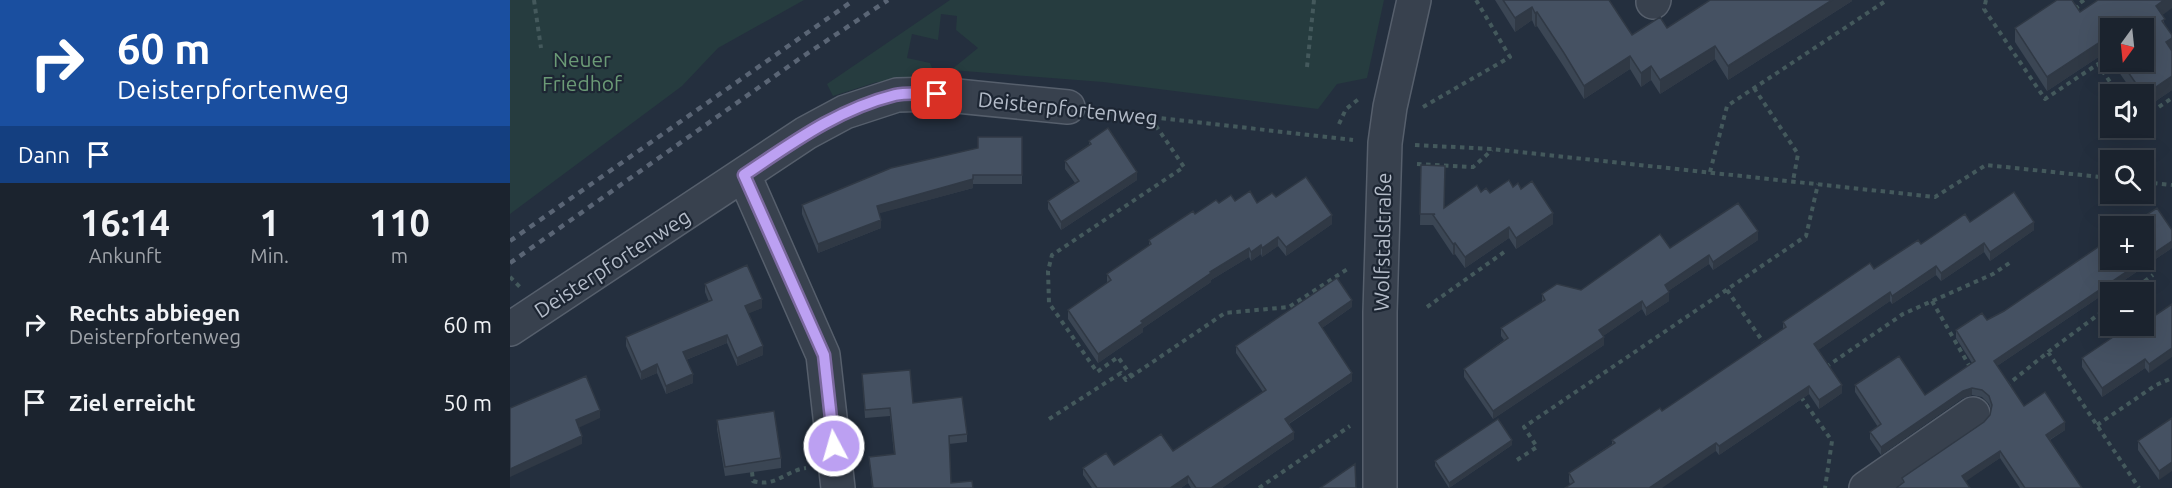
<!DOCTYPE html>
<html lang="de">
<head>
<meta charset="utf-8">
<style>
  :root { --surface:#1b232e; --page:#242b36; --text:#f1f3f6; --muted:#a0a4aa; --line:#39404a }
  body { margin:0; font-family:Ubuntu,sans-serif; background:var(--page); color:var(--text); height:100vh; display:flex; flex-direction:column; font-size:22px; white-space:nowrap }
  * { box-sizing:border-box; margin:0 }
  p { font-size:20px; color:var(--muted) }
  .icon { flex:none; width:33px; height:33px; fill:none; stroke:currentColor; stroke-width:2; stroke-linecap:round; stroke-linejoin:round }
  .map { position:relative; flex:1; overflow:hidden }
  .sheet { display:flex; flex-direction:column; background:var(--surface); width:510px }
  .sheet>* { flex:none }
  .guide { background:#1a4fa0; color:#fff; overflow:hidden }
  .needle { width:39px; rotate:195deg }
  .fabs { position:absolute; left:1590px; top:18px; display:grid; gap:12px }
  .fabs a { display:grid; place-items:center; width:54px; height:54px; border-radius:0px; background:var(--surface); box-shadow:0 6px 24px #0002,0 0 0 2px var(--line); font-size:30px }
  .pin { position:absolute; display:grid; place-items:center; width:51px; height:51px; color:#fff; margin:-26px; border-radius:12px; box-shadow:0 3px 9px #0006 }
  .me { position:absolute; width:66px; margin:-33px; rotate:354deg; stroke-linejoin:round; filter:drop-shadow(0 0 4px #0008) }
  .turn { display:flex; align-items:center; gap:21px; height:126px; padding:0 18px; font-size:27px }
  .turn .icon { width:78px; height:78px; stroke-width:2.5 }
  .turn b { display:block; font-size:42px; line-height:51px }
  .then { display:flex; align-items:center; height:57px; padding:0 18px; background:#0003; gap:12px; font-size:22px }
  .eta { display:flex; justify-content:space-evenly; align-items:center; height:102px; text-align:center }
  .eta b { font-size:36px; font-weight:700; line-height:42px }
  ul { padding:0; list-style:none }
  li { display:flex; align-items:center; gap:18px; height:78px; padding:0 18px }
  li div { flex:1 }
  li b { display:block; font-size:22px }
  li em { font-style:normal }
  main { display:flex; flex:1; min-height:0 }
  .map>svg:first-child { display:block }
  .green { fill:#263c3f }
  .lines { fill:none; stroke-linecap:round; stroke-linejoin:round }
  .minor-casing { stroke:#565f6c; stroke-width:36 }
  .path { stroke:#44595c; stroke-width:4; stroke-dasharray:4.5 4.5; stroke-linecap:butt }
  .minor { stroke:#38414e; stroke-width:33 }
  .rail { stroke:#5a6575; stroke-width:4.5; stroke-dasharray:6 6; stroke-linecap:butt }
  .wall { fill:#3b4654 }
  .shaded-wall { fill:#303945 }
  .building { fill:#455162; stroke:#303945; stroke-width:1.5 }
  .route-casing { stroke:#7a689d; stroke-width:15 }
  .route { stroke:#bca0f2; stroke-width:10 }
  .labels { text-anchor:middle; dominant-baseline:central; stroke-width:4.5; stroke-linejoin:round; paint-order:stroke }
  .park-label { font-size:21px; fill:#6b9a76; stroke:#1d2633 }
  .street-label { font-size:21px; fill:#b4bcc9; stroke:#1d2633 }
</style>
</head>
<body>
<main>
<section class="sheet">
<div class="guide">
<div class="turn"><svg class="icon" aria-label="right" viewBox="0 0 24 24"><path d="M7 20v-9h11M14 6l5 5-5 5"/></svg><div><b>60 m</b>Deisterpfortenweg</div></div>
<div class="then">Dann<svg class="icon" aria-label="arrive" viewBox="0 0 24 24"><path d="M6 21V4h12l-3 4 3 4H6"/></svg></div>
</div>
<div class="eta">
<div><b>16:14</b><p>Ankunft</p></div>
<div><b>1</b><p>Min.</p></div>
<div><b>110</b><p>m</p></div>
</div>
<ul>
<li><svg class="icon" aria-label="right" viewBox="0 0 24 24"><path d="M7 20v-9h11M14 6l5 5-5 5"/></svg><div><b>Rechts abbiegen</b><p>Deisterpfortenweg</p></div><em>60 m</em></li>
<li><svg class="icon" aria-label="arrive" viewBox="0 0 24 24"><path d="M6 21V4h12l-3 4 3 4H6"/></svg><div><b>Ziel erreicht</b></div><em>50 m</em></li>
</ul>
</section>
<div class="map">
<svg width="1662" height="488" viewBox="0 0 1662 488">
  <rect width="100%" height="100%" fill="#242f3e"/>
  <path class="green" d="M0,0h294l-86,48 -36,38 -172,128z
    M440,0h434l-17,78 -30,6 -19,25 -215,-27 -152,-12 27,-22 -22,-18 1,-14 -16,-2 -3,26 -26,-6 -5,24 23,5 10,23 -63,-4 -44,14 -6,-12z"/>
  <g class="lines">
    <defs>
      <path id="minor" d="M1143,2l1,-2
        M234,175l79,180 15,133
        M0,329l296,-196 39,-21 52,-17 40,-1 131,13
        M870,488v-176l5,-169 5,-36 24,-107
        M1356,488l107,-74"/>
    </defs>
    <use href="#minor" class="minor-casing"/>
    <path class="path" d="M24,0l7,48
      M1476,0l-2,9 61,90 53,-35 20,30
      M1568,9l-2,-3 8,-6
      M797,67l7,-67
      M1244,88l44,66 -5,27
      M913,107l87,-50 -34,-57
      M589,111l254,29
      M1634,117l28,-19
      M829,124l7,-15 14,-11
      M905,145l77,4 443,48 51,-32 124,13
      M907,164l56,3 19,-17
      M1200,172l17,-66 160,-106
      M1634,182l28,3
      M0,277l10,10
      M1217,290l39,56
      M1620,292l23,-17
      M1422,301l38,66
      M917,307l80,-57
      M1538,352l91,136
      M1316,367l77,-53 90,-40 18,-12
      M622,377l-14,-20 -21,15 -48,-69 -1,-32 4,-16 132,-88 -34,-50
      M1496,386l42,-34 62,-46
      M1291,397l31,44 -7,47
      M539,419l72,-46 5,7 99,-67 64,-6 60,-39
      M1587,425l59,-40 16,-7
      M1007,460l20,-13 -13,-20 282,-191 12,-52
      M242,472l1,9c22,7 34,-11 53,-13
      M749,488l91,-62"/>
    <use href="#minor" class="minor"/>
    <path class="rail" d="M0,241l344,-241
      M0,263l289,-204 89,-59"/>
  </g>
  <path class="wall" d="M985,0h114l23,35 35,-7 185,-28v1l-124,79 -13,-21 -55,35 -9,-14 -10,7 -11,-18 -46,30 -20,-32 -27,-41 -2,1 -3,-7 -17,12z
    M1570,12l82,3 3,10 7,10v55l-28,19v-15h-10l-22,-32h32l-34,-34v32l-1,-3 -6,3 -3,-4 -53,35 -32,-49v-14z
    M512,137v47h-49v4l-94,25 2,15 -63,25 -16,-39v-9l176,-57z
    M579,141l48,39 -76,50 -13,-21v-8l27,-18 -10,-14v-8l24,-16z
    M911,165l23,43 37,-16 9,1 23,-6 8,2 32,35 -37,25 -7,-11 -44,30 -10,-14 -2,1 -20,-30h-13z
    M766,197l56,27 -46,32 -8,-10 -16,11 -1,-3 -10,7 -2,-4 -38,23v2l-68,46v4l-45,31 -30,-44v-9l39,-27v-9l42,-28v-6l46,-26 24,-11 16,-2 22,2z
    M1460,222l64,8 -44,31 -6,-9 -43,29 -5,-6 -44,29 -2,-3 -72,49 24,43 -23,16 -10,-15 -90,61 -3,-4 -146,33 -1,-2v-9l43,-29v-4l50,-29 121,-82v-7l138,-78z
    M1248,240l-45,30 -4,-6 -41,27 1,10 -23,15 -4,-7 -39,27 1,9 -111,74 -29,-42v-8l40,-29 -3,-4v-8l41,-26v-8l39,-4 89,-42z
    M1662,248l-175,118 27,40 41,24 -15,10 32,48h-62l-20,-30 -35,23 -63,3v-6l82,-56 6,-7 1,-5 -2,-6 -7,-7 -10,-2 -9,3 -82,57 -11,-16v-7l8,-5 -23,-35v-7l70,10 47,-32 -16,-25v-8l31,-10z
    M195,284l57,24 -14,5 15,42 -26,11 -10,-23 -41,17 7,23 -27,11 -9,-21 -16,7 -15,-34v-9l83,-35 -4,-10z
    M1662,304l-23,69 -4,-5 -43,29 -20,-30v-9l46,-24z
    M842,307l-30,21 30,53 -63,43 5,15 -72,49h-31l-3,-5 -7,5h-89l-9,-13v-7l31,-3 59,-14 90,-59 -27,-39v-7z
    M352,374l105,60v8l-18,2 2,39 22,5h-101l-3,-31 25,-3 -4,-38 -25,2z
    M1662,418l-13,62 -21,-30v-9z
    M207,420l64,38v10l-56,8 -8,-47z
    M1002,445l-63,43 -14,-22v-5z"/>
  <path class="shaded-wall" d="M1322,0h20v1l-124,79v-14z
    M1654,0h8v8l-16,12v-14z
    M1022,7v13l-17,12v-14z
    M1027,12v14l-2,1v-14z
    M1662,38v14l-6,-10z
    M1590,42v14l-53,35v-14z
    M1599,43v14l-6,3v-14z
    M1205,46v13l-55,35v-14z
    M1120,56v13l-46,30v-13z
    M1141,66v14l-10,7v-14z
    M1662,76v14l-28,19v-14z
    M627,172v8l-76,50v-8z
    M463,179v9l-96,26v-8z
    M1043,213v11l-37,25v-11z
    M822,215v9l-46,32v-9z
    M371,220v8l-63,25v-9z
    M1524,222v8l-44,31v-9z
    M999,227v11l-44,30v-11z
    M1248,231v9l-45,30v-8z
    M768,237v9l-16,11v-9z
    M1662,241v7l-178,120v-7z
    M945,243v11l-2,1v-11z
    M1474,243v9l-43,29v-8z
    M751,245v9l-10,7v-9z
    M739,248v9l-38,23v2l-68,46v4l-45,31v-9l43,-33 69,-49z
    M1199,255v9l-44,29v-8z
    M1426,266v9l-44,29v-8z
    M1159,292v9l-23,15v-8z
    M1380,292v9l-76,52v-9z
    M252,299v9l-17,7v-9z
    M842,300v7l-33,23v-7z
    M1132,301v8l-43,30v-9z
    M217,335v8l-44,18v-9z
    M1094,337v8l-111,74v-8z
    M253,346v9l-26,11v-8z
    M1662,348v9l-23,16v-9z
    M1635,359v9l-43,29v-9z
    M147,364v9l-16,7v-8z
    M842,373v8l-67,45v-7z
    M183,374v9l-27,11v-8z
    M1332,385v8l-23,16v-9z
    M1299,386v8l-90,61v-9z
    M1462,388v7l-9,3 -82,57v-8l82,-56z
    M90,410v8l-24,11v-9z
    M1555,422v8l-19,12v-7z
    M784,432v7l-72,49h-11z
    M72,436v8l-72,33v-8z
    M1002,440v5l-63,43v-5z
    M1206,443v8l-54,37h-13z
    M1490,451v7l-38,26v-8z
    M1662,462v9l-13,9v-9z
    M678,476v7l-7,5h-11z"/>
  <path class="building" d="M993,0h106l23,35 28,-18 7,11 43,-28h122l-104,66 -13,-20 -55,34 -9,-14 -10,7 -11,-17 -46,30 -20,-33 -27,-41 -2,1 -3,-6 -17,11z
    M1547,0h15l8,12 18,-12h66l-8,6 9,13 -3,2 10,14v3l-6,4 6,9v25l-28,19 -23,-33h23v-34h-34v18l-1,-3 -6,3 -3,-4 -53,35 -32,-49z
    M598,128l29,44 -76,50 -13,-21 31,-20 -14,-20 26,-17 -2,-3z
    M468,137h44v38h-49v4l-96,27 4,14 -63,24 -16,-39 89,-37 87,-20z
    M911,165l24,1 -1,42 33,-23 4,7 5,-4 4,5 19,-13 4,7 5,-4 3,6 11,-8 21,32 -37,25 -7,-11 -44,30 -10,-14 -2,1 -20,-29 2,-1h-15z
    M796,177l26,38 -46,32 -8,-10 -16,11 -1,-3 -10,7 -2,-4 -39,24 1,1 -70,48 2,2 -45,31 -30,-44 43,-30 -4,-6 44,-30 -2,-4 44,-29 2,3 21,-14 3,3 12,-8 4,6 15,-10 7,12 15,-10 4,4z
    M1504,192l20,30 -44,30 -6,-9 -43,30 -5,-7 -44,30 -2,-4 -76,52 28,41 -23,15 -10,-14 -90,60 -3,-3 -67,45h-84l9,-6 -5,-9 46,-30 -3,-3 48,-32 2,3 124,-84 -3,-5 87,-59 4,6 44,-29 3,4 44,-30 5,8z
    M1228,203l20,28 -45,31 -4,-7 -44,30 4,7 -23,16 -4,-7 -43,29 5,7 -111,74 -29,-42 44,-31 -7,-10 44,-28 -3,-6 15,-10 24,6 79,-56 10,14z
    M1647,208l15,22v11l-178,120 30,45 21,-14 20,30 -19,13 36,53h-57l-25,-37 -38,25 8,12h-74l8,-6 -2,-4 82,-56 6,-7 2,-10 -3,-9 -7,-6 -10,-2 -9,3 -82,56 -11,-15 11,-8 -26,-39 44,-29 26,39 50,-34 -19,-31 26,-17 5,7 17,-9 106,-72v21h34v-34h-15z
    M237,265l15,34 -17,7 18,40 -26,12 -10,-23 -44,17 10,22 -27,12 -9,-22 -16,8 -15,-35 86,-37 -7,-16z
    M827,278l15,22 -33,23 33,50 -67,46 9,13 -83,56h-15l-8,-12 -18,12h-73l-14,-20 23,-15 8,12 47,-31 12,17 93,-61 -30,-44z
    M1662,304v44l-23,16 -4,-5 -43,29 -20,-30 43,-29 3,5 12,-8h4v-3z
    M400,370l3,33 49,-6 5,37 -18,2 2,47 21,-2 1,7h-100l-4,-31 26,-3 -5,-46 -25,2 -3,-36z
    M76,376l14,34 -24,10 6,16 -72,33v-61z
    M264,411l7,47 -56,9 -8,-47z
    M1662,418v44l-13,9 -21,-30z
    M988,419l14,21 -63,43 -14,-22z
    M845,464l1,24h-36z"/>
  <g class="lines">
    <defs>
      <path id="route" d="M324,446l-10,-91 -80,-180c48,-32 94,-66 151,-80 13,-3 29,-1 42,-1"/>
    </defs>
    <use href="#route" class="route-casing"/>
    <use href="#route" class="route"/>
  </g>
  <g class="labels">
    <g class="park-label">
      <text x="72" y="59">Neuer<tspan x="72" dy="24">Friedhof</tspan></text>
    </g>
    <g class="street-label">
      <text transform="translate(558 108) rotate(6)">Deisterpfortenweg</text>
      <text transform="translate(872 242) rotate(-89)">Wolfstalstraße</text>
      <text transform="translate(102 263) rotate(-33)">Deisterpfortenweg</text>
    </g>
  </g>
</svg>
<div class="fabs">
<a><svg class="needle" viewBox="-14 -14 28 28"><path d="M0-13l5 13h-10z" fill="#e53935"/><path d="M0 13l5-13h-10z" fill="#a0a4aa"/></svg></a>
<a><svg class="icon" aria-label="sound" viewBox="0 0 24 24"><path d="M4 9h4l5-4v14l-5-4H4zM17 9q2 3 0 6"/></svg></a>
<a><svg class="icon" aria-label="search" viewBox="0 0 24 24"><circle cx="10" cy="10" r="6"/><path d="M15 15l6 6"/></svg></a>
<a>+</a>
<a>−</a>
</div>
<div class="pin" style="left:427px;top:94px;background:#d93025"><svg class="icon" aria-label="arrive" viewBox="0 0 24 24"><path d="M6 21V4h12l-3 4 3 4H6"/></svg></div>
<svg class="me" style="left:324px;top:446px" viewBox="-20 -20 40 40"><circle r="17" fill="#bca0f2" stroke="#fff" stroke-width="3"/><path d="M0-11L8 9 0 5-8 9z" fill="#fff"/></svg>
</div>
</main>
</body>
</html>
